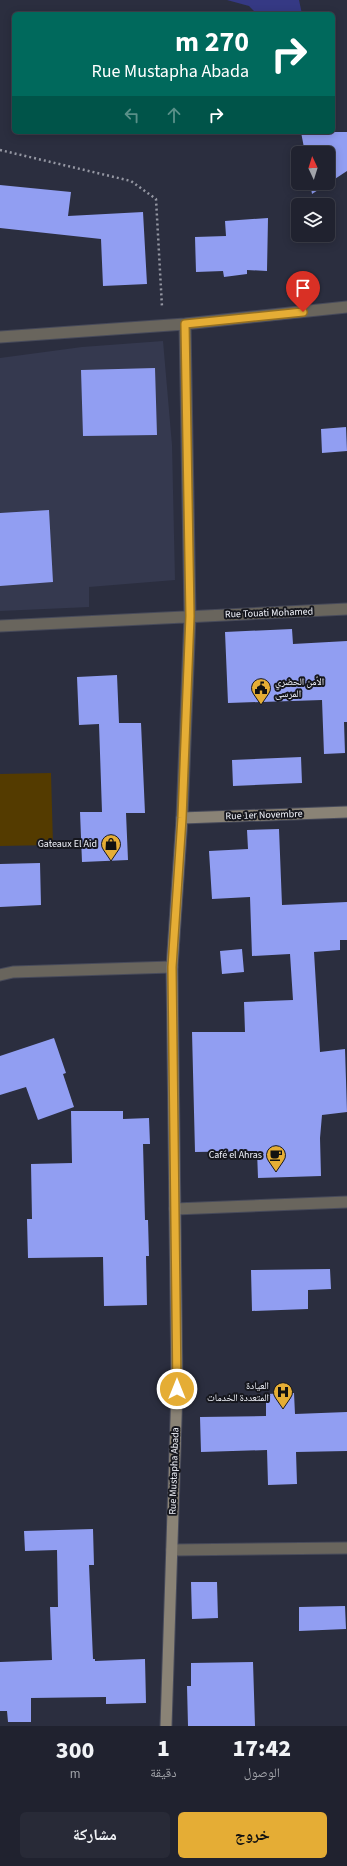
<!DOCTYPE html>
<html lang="ar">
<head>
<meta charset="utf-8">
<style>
  :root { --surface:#20222f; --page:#282a37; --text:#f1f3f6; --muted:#a2a4aa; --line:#3d3f4b; --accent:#e5ad35 }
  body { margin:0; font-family:"Source Sans 3","Noto Naskh Arabic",sans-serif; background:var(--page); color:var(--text); direction:rtl; height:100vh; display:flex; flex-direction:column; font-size:15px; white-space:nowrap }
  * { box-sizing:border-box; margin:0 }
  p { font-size:13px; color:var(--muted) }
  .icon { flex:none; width:22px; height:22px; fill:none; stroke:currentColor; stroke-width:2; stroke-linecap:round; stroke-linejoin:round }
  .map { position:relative; height:1726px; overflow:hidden; direction:ltr }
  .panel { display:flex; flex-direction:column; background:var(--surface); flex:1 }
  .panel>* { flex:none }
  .guide { position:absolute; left:12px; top:12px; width:323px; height:122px; border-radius:6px; box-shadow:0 2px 10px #0003,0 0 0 1px var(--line); direction:rtl; background:#00695c; color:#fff; overflow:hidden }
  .needle { width:26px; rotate:356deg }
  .fabs { position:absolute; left:291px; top:146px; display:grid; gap:8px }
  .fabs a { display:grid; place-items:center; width:44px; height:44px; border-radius:6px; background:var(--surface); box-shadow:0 2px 10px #0003,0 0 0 1px var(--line); font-size:20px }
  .pin { position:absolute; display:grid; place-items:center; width:34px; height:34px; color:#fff; margin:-41px -17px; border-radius:50% 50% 50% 0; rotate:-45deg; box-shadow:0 0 4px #0007 }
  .pin .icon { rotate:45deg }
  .me { position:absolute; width:44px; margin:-22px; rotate:0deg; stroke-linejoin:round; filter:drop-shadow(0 0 3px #0008) }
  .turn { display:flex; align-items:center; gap:14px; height:84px; padding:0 20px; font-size:18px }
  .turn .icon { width:52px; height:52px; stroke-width:2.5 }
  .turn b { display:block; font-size:28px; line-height:34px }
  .lanes { display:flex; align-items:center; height:38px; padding:0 20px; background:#0003; justify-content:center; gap:20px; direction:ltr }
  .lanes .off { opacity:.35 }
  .eta { display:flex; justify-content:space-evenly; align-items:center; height:68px; text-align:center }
  .eta b { font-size:24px; font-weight:800; line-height:28px }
  .primary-button { display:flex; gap:8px; margin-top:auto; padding:8px 20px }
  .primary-button a { flex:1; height:46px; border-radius:6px; background:var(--accent); color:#111; font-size:16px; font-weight:800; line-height:46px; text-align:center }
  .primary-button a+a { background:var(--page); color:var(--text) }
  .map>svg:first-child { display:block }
  .built { fill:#35394f }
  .green { fill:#543b00 }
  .water { fill:#353984 }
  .building { fill:#919ef2 }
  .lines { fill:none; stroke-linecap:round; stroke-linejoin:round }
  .minor-casing { stroke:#474a5a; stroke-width:13 }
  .secondary-casing { stroke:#474a5a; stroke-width:13 }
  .path { stroke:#9597a3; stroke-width:2.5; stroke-dasharray:2 3; stroke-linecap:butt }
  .minor { stroke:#69655d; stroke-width:11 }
  .secondary { stroke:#8a8376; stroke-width:11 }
  .route-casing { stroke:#957022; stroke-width:10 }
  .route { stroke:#e5ad35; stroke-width:7 }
  .labels { text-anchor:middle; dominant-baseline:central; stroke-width:4; stroke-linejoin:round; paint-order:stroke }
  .street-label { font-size:10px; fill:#f3f5fd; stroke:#16171e }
  .poi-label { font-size:10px; fill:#f3f5fd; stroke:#16171e; text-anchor:end }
</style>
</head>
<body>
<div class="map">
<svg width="347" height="1726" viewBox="0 0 347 1726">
  <rect width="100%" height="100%" fill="#2b2e3f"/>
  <path class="built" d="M163,341l9,104 3,135 -86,7v20l-89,4v-253l82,-11z"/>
  <path class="green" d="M51,773l2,72 -53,1v-72z"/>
  <path class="water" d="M227,0h72l3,14h-45l-8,-8z"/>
  <path class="building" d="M301,132h46v39l-35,23 -2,-11h18v-30h-23z
    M0,185l71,7 -3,24 75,-4 4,72 -44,2 -2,-47 -101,-11z
    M268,218l-1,53 -20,-1v4l-23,3 -1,-6 -27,1 -1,-35 31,-1 -1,-15z
    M155,368l2,67 -74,1 -2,-66z
    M346,427l1,24 -25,2 -1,-24z
    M49,510l4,72 -53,4v-73z
    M292,629l1,15 54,-3v81h-3l1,31 -21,1 -2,-54 -94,3 -3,-71z
    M117,675l2,48h22l4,90h-19l2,47 -46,2 -2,-50h22l-3,-88 -20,1 -2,-48z
    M301,757l1,26 -69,3 -1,-26z
    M279,829l3,76 65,-3v38h-7v10l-26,2 6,100 25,-3 2,63 -25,3 -2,23 1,38 -63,2 -1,-27 -62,1 -3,-120h53l-1,-30 49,-2 -3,-46 -38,2 -2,-59 -38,2 -3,-48 39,-2 -1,-19z
    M40,863l1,42 -41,2v-43z
    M242,949l2,23 -22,2 -2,-23z
    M54,1038l12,35 -3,1 11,33 -36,13 -12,-33 -26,8v-39z
    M71,1111h52v8l26,-1 1,26h-7l2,76h3l1,36h-3l1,49 -43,1 -1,-49 -75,1 -1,-39h5l-1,-55 41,-1z
    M330,1269l1,20 -23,1v19l-56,2 -1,-41z
    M294,1393l1,21 52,-2v39l-51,1 1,32 -29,1 -1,-35 -66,2 -1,-35 66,-1v-22z
    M93,1529l1,36h-5l4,94h2v2l50,-2 1,44 -40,1v-7l-75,1v24h-23l-1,-11h-7v-49l52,-2 -2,-53h8l-1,-57 -32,1 -1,-20z
    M191,1582h26l1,36 -26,1z
    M345,1606l1,23 -47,2v-24z
    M253,1662l2,64h-67l-1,-40h4v-23z"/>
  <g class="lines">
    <defs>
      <path id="minor" d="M0,337l185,-13 162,-17
        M0,626l347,-17
        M182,818l8,-202 -5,-292
        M0,975l13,-3 159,-5
        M175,1209l172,-7
        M172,1550l175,-2"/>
      <path id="secondary" d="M166,1726l11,-337 -5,-422 10,-149 165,-6"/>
    </defs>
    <use href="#minor" class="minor-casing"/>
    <use href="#secondary" class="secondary-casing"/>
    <path class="path" d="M0,150l131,31 25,18 6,108"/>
    <use href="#minor" class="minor"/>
    <use href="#secondary" class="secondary"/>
  </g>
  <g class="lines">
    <defs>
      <path id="route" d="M177,1389l-5,-422 10,-149 8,-202 -5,-292 118,-12"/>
    </defs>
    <use href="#route" class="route-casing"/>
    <use href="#route" class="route"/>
  </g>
  <defs>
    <symbol id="civic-pin" viewBox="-11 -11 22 30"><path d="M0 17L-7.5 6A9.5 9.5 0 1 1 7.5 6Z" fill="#e5ad35" stroke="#16171e"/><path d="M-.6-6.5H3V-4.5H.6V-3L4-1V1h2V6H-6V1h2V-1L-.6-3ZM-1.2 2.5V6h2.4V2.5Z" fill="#111"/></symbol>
    <symbol id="shop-pin" viewBox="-11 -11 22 30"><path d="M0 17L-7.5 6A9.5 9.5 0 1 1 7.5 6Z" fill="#e5ad35" stroke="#16171e"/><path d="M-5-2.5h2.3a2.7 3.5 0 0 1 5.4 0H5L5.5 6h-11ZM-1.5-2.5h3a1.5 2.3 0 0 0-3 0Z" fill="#111"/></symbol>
    <symbol id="cafe-pin" viewBox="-11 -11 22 30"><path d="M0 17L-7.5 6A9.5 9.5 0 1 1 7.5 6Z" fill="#e5ad35" stroke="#16171e"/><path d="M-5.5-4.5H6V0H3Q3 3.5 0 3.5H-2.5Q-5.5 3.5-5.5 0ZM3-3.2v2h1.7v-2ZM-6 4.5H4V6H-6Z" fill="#111"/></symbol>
    <symbol id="hospital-pin" viewBox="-11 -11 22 30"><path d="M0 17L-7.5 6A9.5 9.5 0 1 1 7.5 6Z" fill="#e5ad35" stroke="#16171e"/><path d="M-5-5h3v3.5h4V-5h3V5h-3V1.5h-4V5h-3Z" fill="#111"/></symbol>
  </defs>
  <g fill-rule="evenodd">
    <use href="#civic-pin" x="250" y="677" width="22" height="30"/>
    <use href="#shop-pin" x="100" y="833" width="22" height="30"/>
    <use href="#cafe-pin" x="265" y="1144" width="22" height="30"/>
    <use href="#hospital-pin" x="272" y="1381" width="22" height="30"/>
  </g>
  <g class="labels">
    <g class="street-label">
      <text transform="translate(269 613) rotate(-2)">Rue Touati Mohamed</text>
      <text transform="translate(264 815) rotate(-2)">Rue 1er Novembre</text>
      <text transform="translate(174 1471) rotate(-88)">Rue Mustapha Abada</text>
    </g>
    <g class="poi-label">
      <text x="275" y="682" text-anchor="start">الأمن الحضري<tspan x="275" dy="12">المرسى</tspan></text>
      <text x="97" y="844">Gateaux El Aid</text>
      <text x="262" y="1155">Café el Ahras</text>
      <text x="269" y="1386">العيادة<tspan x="269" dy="12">المتعددة الخدمات</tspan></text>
    </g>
  </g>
</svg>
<div class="fabs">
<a><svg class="needle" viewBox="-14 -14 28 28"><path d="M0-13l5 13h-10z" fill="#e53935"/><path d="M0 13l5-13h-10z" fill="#a2a4aa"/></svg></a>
<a><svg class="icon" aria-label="layers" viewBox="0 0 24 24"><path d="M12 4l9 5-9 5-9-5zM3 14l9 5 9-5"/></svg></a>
</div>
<div class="pin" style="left:303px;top:312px;background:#d93025"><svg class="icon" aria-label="arrive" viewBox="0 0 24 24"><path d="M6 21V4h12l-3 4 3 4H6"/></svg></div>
<svg class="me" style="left:177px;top:1389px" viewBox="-20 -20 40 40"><circle r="17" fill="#e5ad35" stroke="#fff" stroke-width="3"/><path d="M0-11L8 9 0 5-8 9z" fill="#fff"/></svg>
<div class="guide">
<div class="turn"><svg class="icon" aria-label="right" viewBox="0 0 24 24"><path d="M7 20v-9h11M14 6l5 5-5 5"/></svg><div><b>270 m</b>Rue Mustapha Abada</div></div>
<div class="lanes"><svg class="icon off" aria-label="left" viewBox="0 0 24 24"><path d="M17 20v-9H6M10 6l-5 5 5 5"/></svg><svg class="icon off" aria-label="ahead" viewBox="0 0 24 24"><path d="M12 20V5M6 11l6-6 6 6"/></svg><svg class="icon" aria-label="right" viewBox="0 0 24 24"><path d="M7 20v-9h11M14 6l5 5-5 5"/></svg></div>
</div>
</div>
<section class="panel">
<div class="eta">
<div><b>17:42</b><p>الوصول</p></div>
<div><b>1</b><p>دقيقة</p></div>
<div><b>300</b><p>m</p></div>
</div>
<div class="primary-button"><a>خروج</a><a>مشاركة</a></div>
</section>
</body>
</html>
